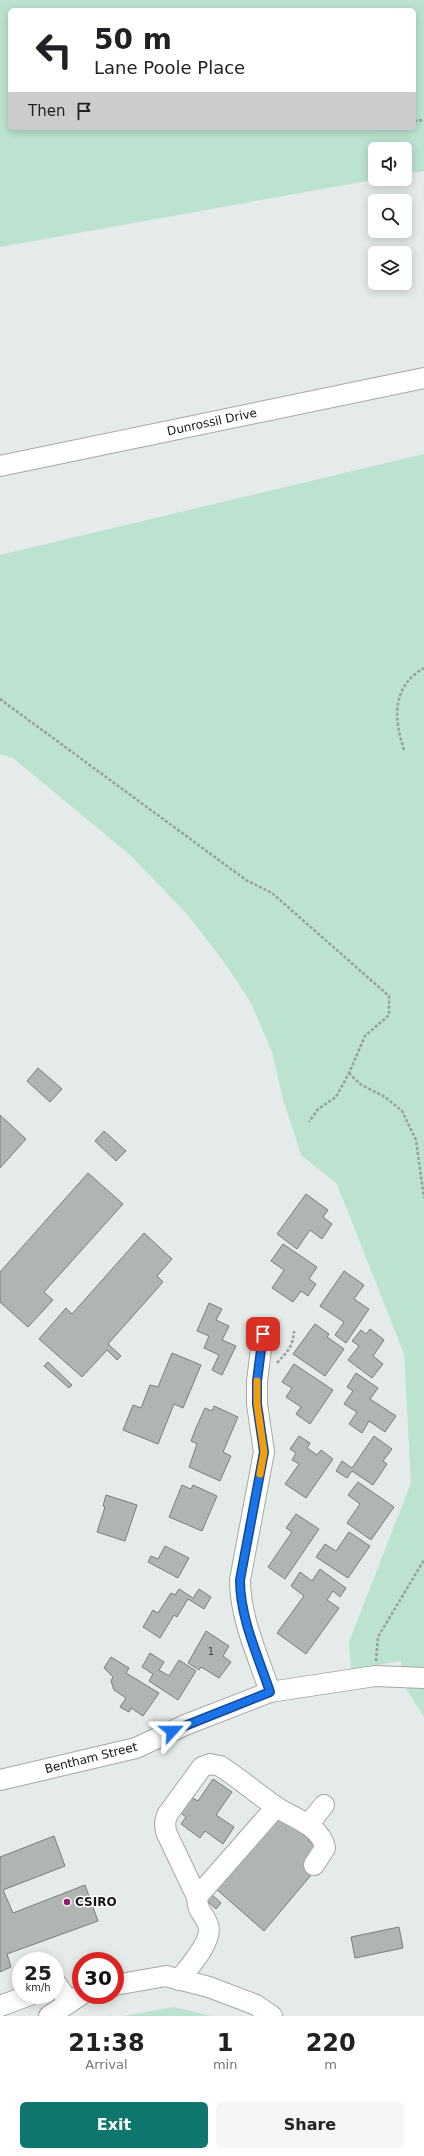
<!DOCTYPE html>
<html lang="en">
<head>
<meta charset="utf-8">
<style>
  :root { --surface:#fff; --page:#f6f6f6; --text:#202124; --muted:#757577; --accent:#0f766e }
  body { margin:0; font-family:"DejaVu Sans",sans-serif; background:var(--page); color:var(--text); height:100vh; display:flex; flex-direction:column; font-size:15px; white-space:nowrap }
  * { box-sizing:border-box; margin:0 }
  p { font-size:13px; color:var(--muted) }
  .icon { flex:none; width:22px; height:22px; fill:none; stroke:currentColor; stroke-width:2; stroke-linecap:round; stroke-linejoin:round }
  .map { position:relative; height:2016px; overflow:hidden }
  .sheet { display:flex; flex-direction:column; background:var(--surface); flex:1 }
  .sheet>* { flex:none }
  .banner { position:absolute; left:8px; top:8px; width:408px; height:122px; border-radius:6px; box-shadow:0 2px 10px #0003; background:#fff; color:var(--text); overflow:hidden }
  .buttons { position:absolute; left:368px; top:142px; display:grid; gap:8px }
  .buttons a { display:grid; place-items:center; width:44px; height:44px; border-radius:6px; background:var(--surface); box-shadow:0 2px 10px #0003; font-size:20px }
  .speed { position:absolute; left:12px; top:1952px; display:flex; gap:8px; font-size:20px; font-weight:700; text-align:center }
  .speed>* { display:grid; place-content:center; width:52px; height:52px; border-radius:50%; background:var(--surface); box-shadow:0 2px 10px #0003; line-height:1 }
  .speed small { font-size:10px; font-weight:400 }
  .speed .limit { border:6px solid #d22; background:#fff; color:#111 }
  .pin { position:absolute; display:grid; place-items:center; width:34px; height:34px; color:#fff; margin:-17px; border-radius:8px; box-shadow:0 2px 6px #0006 }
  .me { position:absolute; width:44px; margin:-22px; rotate:66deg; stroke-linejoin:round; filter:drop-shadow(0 0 3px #0008) }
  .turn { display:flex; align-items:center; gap:14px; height:84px; padding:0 20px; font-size:18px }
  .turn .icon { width:52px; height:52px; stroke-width:2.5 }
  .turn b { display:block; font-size:28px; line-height:34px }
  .then { display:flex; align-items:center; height:38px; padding:0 20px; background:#0003; gap:8px; font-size:15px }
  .eta { display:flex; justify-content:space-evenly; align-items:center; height:68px; text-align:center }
  .eta b { font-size:24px; font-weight:600; line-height:28px }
  .cta { display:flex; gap:8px; margin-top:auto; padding:8px 20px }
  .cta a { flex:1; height:46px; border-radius:6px; background:var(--accent); color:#fff; font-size:16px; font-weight:600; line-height:46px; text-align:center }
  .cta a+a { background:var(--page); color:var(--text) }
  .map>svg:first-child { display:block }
  .green { fill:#bce3cf; fill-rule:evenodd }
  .building { fill:#b0b5b2; stroke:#787e7b }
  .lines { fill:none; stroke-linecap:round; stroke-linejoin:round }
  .minor-casing { stroke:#a3a8a5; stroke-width:22 }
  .path { stroke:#9a9e9c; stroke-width:2.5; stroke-dasharray:3 2; stroke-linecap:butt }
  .minor { stroke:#fff; stroke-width:20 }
  .route-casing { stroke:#114b97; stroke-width:10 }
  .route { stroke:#1a73e8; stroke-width:7 }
  .slow { stroke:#f59e0b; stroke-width:7 }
  .poi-dot { fill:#951872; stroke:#fff; stroke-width:1.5 }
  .labels { text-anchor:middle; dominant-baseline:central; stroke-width:3; stroke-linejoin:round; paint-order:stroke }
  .number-label { font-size:10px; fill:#3b3e3c }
  .street-label { font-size:12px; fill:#141615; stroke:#fff }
  .poi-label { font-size:12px; font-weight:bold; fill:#141615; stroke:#fff; text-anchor:start }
</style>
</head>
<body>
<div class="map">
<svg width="424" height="2016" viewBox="0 0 424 2016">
  <rect width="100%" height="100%" fill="#e5ebe8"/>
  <path class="green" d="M0,0h424v171l-19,3v-25h-30v30h3l-378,68zM10,10h404v118h-404z
    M424,454v1263l-21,-33 -2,-23 -50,9 -2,-28 62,-159 -7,-129 -67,-170 -36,-29 -18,-56 -11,-47 -21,-49 -27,-41 -37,-48 -57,-59 -117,-97 -13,-4v-199z
    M174,2007l37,9h-88z"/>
  <path class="building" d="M38,1068l24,21 -12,13 -23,-21z
    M0,1115l26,24 -26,29z
    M104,1131l22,20 -10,10 -21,-20z
    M88,1173l35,31 -79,88 9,8 -25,27 -28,-25v-30z
    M306,1194l22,16 -5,7 9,7 -10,15 -12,-9 -13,19 -20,-15z
    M144,1233l28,26 -15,17 6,6 -55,62 13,12 -4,4 -10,-10 -25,27 -43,-38 27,-31 6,6z
    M283,1244l34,23 -8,12 7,5 -8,12 -7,-5 -8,11 -21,-14 12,-18 -13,-9z
    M344,1271l20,14 -10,14 15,10 -23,34 -11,-8 9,-13 -24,-16z
    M209,1303l13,6 -6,11 13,6 -7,14 14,6 -14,29 -10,-5 7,-15 -15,-7 5,-12 -12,-5z
    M315,1324l14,10 -2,3 17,12 -19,27 -32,-22z
    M370,1329l14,11 -11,16 10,8 -11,14 -24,-18 11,-14 -7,-5 9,-11 5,4z
    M172,1353l29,12 -18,43 -9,-4 -16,40 -35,-14 10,-25 8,3 9,-23 8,2z
    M48,1362l24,23 -3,3 -25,-22z
    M294,1364l39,26 -23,34 -14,-10 5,-7 -15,-10 6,-9 -10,-6z
    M356,1373l22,15 -8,11 26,17 -11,16 -16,-11 -7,12 -13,-9 8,-12 -13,-8 9,-13 -6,-4z
    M214,1406l24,11 -15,35 8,4 -11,25 -31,-14 8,-23 -6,-3 5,-13 9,-20 7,3z
    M299,1436l11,7 -3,5 10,7 4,-5 12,9 -27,39 -21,-14 14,-20 -7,-4 4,-7 -6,-4z
    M374,1436l18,13 -9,12 4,3 -14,21 -21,-14 -5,7 -11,-7 6,-10 10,7z
    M358,1482l36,25 -23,33 -24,-17 13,-19 -12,-9z
    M182,1485l9,4 2,-4 24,11 -15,35 -33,-14z
    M106,1495l31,10 -12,36 -28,-9 8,-25 -2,-1z
    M296,1514l23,15 -34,50 -17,-12 24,-35 -6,-4z
    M349,1532l21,14 -22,32 -32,-21 9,-13 11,7z
    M165,1546l24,12 -11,20 -30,-16 3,-6 7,3z
    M320,1569l26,19 -6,9 -7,-6 -6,9 12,8 -33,46 -29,-21 27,-37 -13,-10 9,-14 12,9z
    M179,1589l14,9 6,-9 12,8 -7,12 -16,-10 -11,18 -3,-2 -14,23 -17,-11 10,-17 5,3 13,-20 4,2z
    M206,1631l23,15 -6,10 8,6 -12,16 -18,-11 -2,3 -11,-7z
    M150,1653l14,9 -5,8 10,6 10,-16 17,11 -18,29 -29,-19 4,-7 -11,-7z
    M111,1657l18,11 -3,5 33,20 -16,23 -12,-8 -2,4 -9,-5 6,-9 -12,-8 -3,-9 2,-4 -9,-9z
    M213,1779l19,13 -16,23 18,12 -11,17 -18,-13 -5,7 -19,-14 5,-7 -8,-6 11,-15 9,5z
    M280,1817l31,20 -3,3 13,11 -4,17 -53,63 -49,-43z
    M54,1836l11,30 -62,24 10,23 72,-28 13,36 -91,33 4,13 -11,5v-115z
    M211,1894l10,9 -5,6 -10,-9z
    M399,1927l4,21 -48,10 -4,-21z"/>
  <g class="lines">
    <defs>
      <path id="minor" d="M0,466l424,-88
        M263,1334l-6,47v23l7,48 -24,128c0,38 18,76 30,112
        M0,1780l136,-32 49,-23 85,-33 105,-16 49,2
        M308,1825l16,-20
        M197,1897l79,-90
        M179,1980c9,-12 35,-40 29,-55 -4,-12 -11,-13 -11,-28l-31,-65 -1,-9 2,-8 35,-48 8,-3 10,2c19,12 36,27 55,40 17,12 46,19 50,42l-11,17
        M55,1982l14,20
        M115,1985l51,-9 43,11 47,18 16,11
        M0,2006l30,-11
        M49,2016l32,-21"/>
    </defs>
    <use href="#minor" class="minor-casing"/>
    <path class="path" d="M414,121l10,-1
      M0,699l246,181 26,13 117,103v19l-24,21 -16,37 -13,24 -18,12 -9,13
      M404,750c-10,-31 -13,-63 20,-82
      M349,1073l11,11 25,13 17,14 14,29 8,58
      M277,1363c10,-11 16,-16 17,-32
      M376,1661l2,-24 46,-77"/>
    <use href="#minor" class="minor"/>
  </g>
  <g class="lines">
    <defs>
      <path id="route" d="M172,1731l98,-39c-12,-36 -30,-74 -30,-112l24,-128 -7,-48v-23l6,-47"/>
    </defs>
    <use href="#route" class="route-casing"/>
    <use href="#route" class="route"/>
    <path class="slow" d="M257,1381v23l7,48 -4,22"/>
  </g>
  <circle class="poi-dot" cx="67" cy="1902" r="4"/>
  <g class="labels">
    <g class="number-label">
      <text x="211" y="1651">1</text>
    </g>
    <g class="street-label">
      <text transform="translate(212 422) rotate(-12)">Dunrossil Drive</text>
      <text transform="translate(91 1758) rotate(-14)">Bentham Street</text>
    </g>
    <g class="poi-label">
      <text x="75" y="1902">CSIRO</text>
    </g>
  </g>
</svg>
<div class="buttons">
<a><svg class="icon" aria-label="sound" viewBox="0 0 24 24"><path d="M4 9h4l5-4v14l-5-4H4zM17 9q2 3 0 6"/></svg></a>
<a><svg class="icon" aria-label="search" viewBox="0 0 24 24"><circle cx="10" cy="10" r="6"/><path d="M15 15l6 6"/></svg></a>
<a><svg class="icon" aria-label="layers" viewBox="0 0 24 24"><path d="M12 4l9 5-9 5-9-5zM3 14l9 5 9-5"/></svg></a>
</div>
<div class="speed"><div>25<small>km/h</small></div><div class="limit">30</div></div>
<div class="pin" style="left:263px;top:1334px;background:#d93025"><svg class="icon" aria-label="arrive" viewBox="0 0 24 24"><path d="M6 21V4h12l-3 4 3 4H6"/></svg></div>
<svg class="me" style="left:172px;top:1731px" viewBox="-20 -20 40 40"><path d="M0-17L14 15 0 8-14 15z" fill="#1a73e8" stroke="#fff" stroke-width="4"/></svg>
<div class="banner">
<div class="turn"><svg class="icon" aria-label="left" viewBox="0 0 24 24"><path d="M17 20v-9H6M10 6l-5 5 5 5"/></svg><div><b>50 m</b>Lane Poole Place</div></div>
<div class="then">Then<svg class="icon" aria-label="arrive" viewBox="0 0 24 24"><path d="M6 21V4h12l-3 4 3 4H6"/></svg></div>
</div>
</div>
<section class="sheet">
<div class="eta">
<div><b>21:38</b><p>Arrival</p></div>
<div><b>1</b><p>min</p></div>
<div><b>220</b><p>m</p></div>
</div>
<div class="cta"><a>Exit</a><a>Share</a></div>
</section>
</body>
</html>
